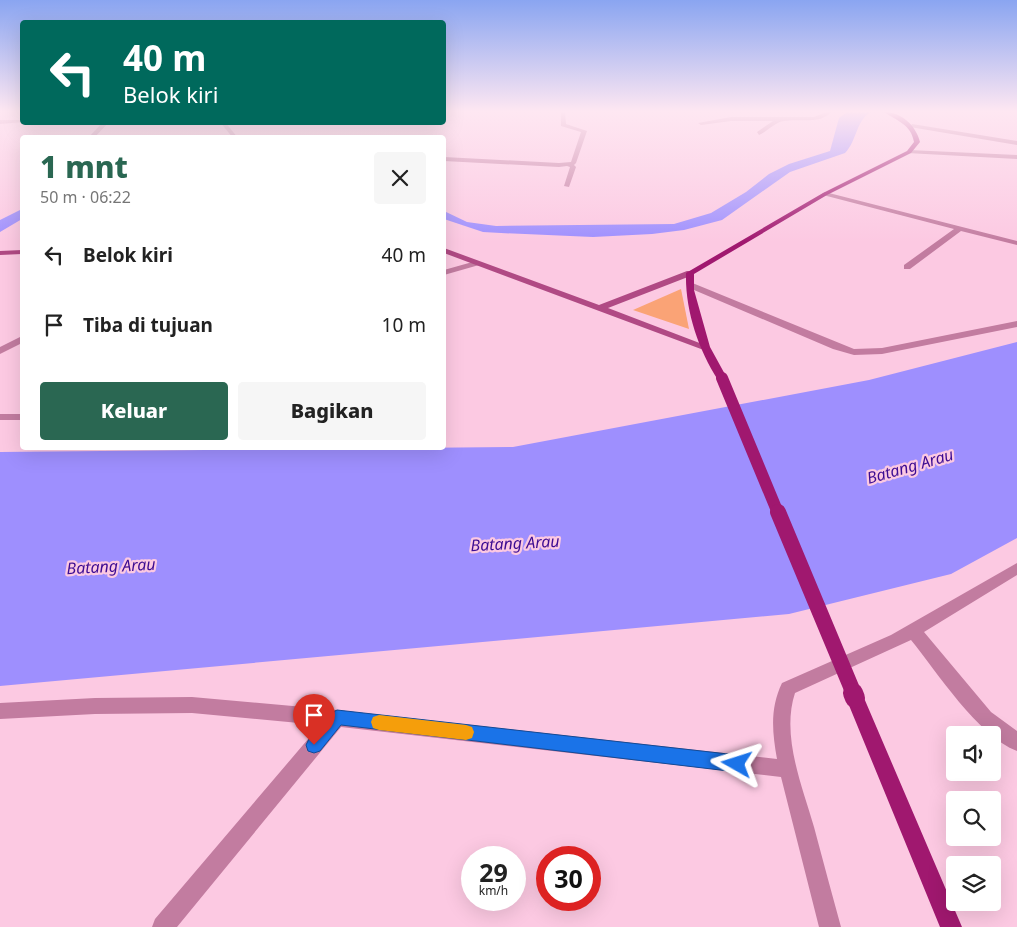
<!DOCTYPE html>
<html lang="id">
<head>
<meta charset="utf-8">
<style>
  :root { --surface:#fff; --page:#f6f6f6; --text:#222; --muted:#767676; --accent:#2a6752 }
  body { margin:0; font-family:"Noto Sans",sans-serif; background:var(--page); color:var(--text); height:100vh; display:flex; flex-direction:column; font-size:19px; white-space:nowrap }
  * { box-sizing:border-box; margin:0 }
  p { font-size:16px; color:var(--muted) }
  .icon { flex:none; width:28px; height:28px; fill:none; stroke:currentColor; stroke-width:2; stroke-linecap:round; stroke-linejoin:round }
  .map { position:relative; flex:1; overflow:hidden }
  .drawer { position:absolute; left:20px; top:135px; width:426px; height:315px; display:flex; flex-direction:column; background:var(--surface); border-radius:5px; box-shadow:0 5px 20px #0002 }
  .drawer>* { flex:none }
  .hud { position:absolute; left:20px; top:20px; width:426px; height:105px; border-radius:5px; box-shadow:0 5px 20px #0002; background:#00695c; color:#fff; overflow:hidden }
  .buttons { position:absolute; left:946px; top:726px; display:grid; gap:10px }
  .buttons a { display:grid; place-items:center; width:55px; height:55px; border-radius:5px; background:var(--surface); box-shadow:0 5px 20px #0002; font-size:25px }
  .speed { position:absolute; left:461px; top:846px; display:flex; gap:10px; font-size:25px; font-weight:700; text-align:center }
  .speed>* { display:grid; place-content:center; width:65px; height:65px; border-radius:50%; background:var(--surface); box-shadow:0 5px 20px #0002; line-height:1 }
  .speed small { font-size:12px; font-weight:400 }
  .speed .limit { border:8px solid #d22; background:#fff; color:#111 }
  .pin { position:absolute; display:grid; place-items:center; width:42px; height:42px; color:#fff; margin:-51px -21px; border-radius:50% 50% 50% 0; rotate:-45deg; box-shadow:0 0 5px #0007 }
  .pin .icon { rotate:45deg }
  .me { position:absolute; width:55px; margin:-28px; rotate:276deg; stroke-linejoin:round; filter:drop-shadow(0 0 4px #0008) }
  .turn { display:flex; align-items:center; gap:18px; height:105px; padding:0 20px; font-size:22px }
  .turn .icon { width:65px; height:65px; stroke-width:2.5 }
  .turn b { display:block; font-size:35px; line-height:42px }
  .round { display:grid; place-items:center; flex:none; width:52px; height:52px; border-radius:5px; background:var(--page) }
  .headline { display:flex; align-items:center; justify-content:space-between; height:85px; padding:0 20px }
  h1 { font-size:30px; font-weight:800; line-height:38px; color:var(--accent) }
  .button { display:flex; gap:10px; margin-top:auto; padding:10px 20px }
  .button a { flex:1; height:58px; border-radius:5px; background:var(--accent); color:#fff; font-size:20px; font-weight:800; line-height:58px; text-align:center }
  .button a+a { background:var(--page); color:var(--text) }
  ul { padding:0; list-style:none }
  li { display:flex; align-items:center; gap:15px; height:70px; padding:0 20px }
  li div { flex:1 }
  li b { display:block; font-size:19px }
  li em { font-style:normal }
  .map>svg:first-child { display:block }
  .green { fill:#faa376 }
  .water { fill:#9e8ffe }
  .lines { fill:none; stroke-linecap:round; stroke-linejoin:round }
  .service { fill:#c27ca0; fill-rule:evenodd }
  .minor { fill:#c27ca0; fill-rule:evenodd }
  .tertiary { fill:#c27ca0; fill-rule:evenodd }
  .secondary { fill:#b04a84; fill-rule:evenodd }
  .primary { fill:#a0186f; fill-rule:evenodd }
  .primary-bridge-far2 { stroke:#a0186f; stroke-width:12 }
  .primary-bridge-far1 { stroke:#a0186f; stroke-width:16 }
  .primary-bridge { stroke:#a0186f; stroke-width:20 }
  .route { fill:#1a73e8; stroke:#114b97 }
  .slow { fill:#f59e0b }
  .labels { text-anchor:middle; dominant-baseline:central; stroke-width:4.5; stroke-linejoin:round; paint-order:stroke }
  .water-label { font-size:16px; font-style:italic; fill:#3d0c92; stroke:#fcc9e2 }
</style>
</head>
<body>
<div class="map">
<svg width="1017" height="927" viewBox="0 0 1017 927">
  <rect width="100%" height="100%" fill="#fcc9e2"/>
  <path class="green" d="M681,289l8,40 -56,-19z"/>
  <path class="water" d="M847,112h24c-15,8 -14,29 -26,41l-55,19 -68,48 -38,10 -32,4 -59,3 -92,-4 -18,-1 -39,-13v-8l23,11 29,4 178,-2 37,-11 35,-21 23,-18 20,-10 41,-13 9,-33z
    M22,209v10l-22,13v-12z
    M1017,342v196l-66,36 -162,40 -789,72v-234l513,-5 356,-67z"/>
  <g class="lines">
    <path class="service" d="M826,112h5c-11,13 -32,6 -47,9 -9,1 -16,10 -25,14l-2,-3 16,-11h-42l-30,4 -3,-2 33,-6h83z"/>
    <path class="minor" d="M561,112h4l1,12 21,7 -11,32 -2,2 2,2 -7,20 -5,-1 6,-19 -3,-1 -8,1 -115,-6v-4l115,6 12,-1 10,-30 -20,-6z
      M103,122h6l-15,16h-6z
      M220,122h5l13,16h-5z
      M825,192l192,49v4l-56,-14 -51,38h-6v-4l50,-36 -131,-34 -1,-1z
      M476,261h3v4l-35,10v-5z
      M690,282l164,67 28,-1 135,-27v6l-135,27 -28,1 -21,-6 -146,-62v-4z
      M22,336v7l-22,11v-7z
      M0,414h22v6h-22z
      M1017,563v12l-93,57 67,80 26,19v20c-39,-15 -80,-79 -106,-111l-116,53c-14,43 7,92 19,134 9,34 18,67 27,100h-22l-38,-150 -440,-50 -164,200h-25l3,-8 165,-194 -128,-12 -97,1 -95,5v-16l95,-5 97,-1 145,13 440,49c-5,-28 -7,-51 5,-76l109,-48z"/>
    <path class="tertiary" d="M0,120h22l2,2 -24,2z
      M912,124l105,17v4l-107,-18z
      M909,150l108,5v4l-110,-6z"/>
    <path class="secondary" d="M444,248l155,57 88,-34h6v4l-85,33 102,39 -5,3 -4,-1 -257,-96z
      M22,250v4l-22,1v-4z"/>
    <path class="primary" d="M884,112c17,0 32,13 36,30l-9,11 -84,42 -133,79v16l16,57 17,31 -1,2h-8c-20,-31 -33,-70 -32,-107l137,-80 84,-42 7,-9c-3,-18 -17,-21 -30,-30z
      M855,690l6,3 3,5 98,229h-22l-94,-229 3,-5z"/>
    <path class="primary-bridge-far2" d="M722,378l56,135"/>
    <path class="primary-bridge-far1" d="M778,512l76,182"/>
    <path class="primary-bridge" d="M853,693l2,5"/>
  </g>
  <linearGradient id="sky" x2="0" y2="1"><stop stop-color="#8aa5f1"/><stop offset="0.46" stop-color="#fee7f2"/><stop offset="1" stop-color="#fee7f2" stop-opacity="0"/></linearGradient>
  <rect width="1017" height="242" fill="url(#sky)"/>
  <path class="route" d="M337,710l400,45 6,3 3,6 -3,5 -6,3 -396,-47 -21,26 -6,2 -6,-2 -2,-6c5,-11 19,-30 31,-35z"/>
  <path class="slow" d="M379,715l87,10 6,2 2,5 -2,6 -6,2 -87,-10 -6,-2 -2,-6 2,-5z"/>
  <g class="labels">
    <g class="water-label">
      <text transform="translate(910 466) rotate(-16)">Batang Arau</text>
      <text transform="translate(515 543) rotate(-3)">Batang Arau</text>
      <text transform="translate(111 566) rotate(-3)">Batang Arau</text>
    </g>
  </g>
</svg>
<div class="buttons">
<a><svg class="icon" aria-label="sound" viewBox="0 0 24 24"><path d="M4 9h4l5-4v14l-5-4H4zM17 9q2 3 0 6"/></svg></a>
<a><svg class="icon" aria-label="search" viewBox="0 0 24 24"><circle cx="10" cy="10" r="6"/><path d="M15 15l6 6"/></svg></a>
<a><svg class="icon" aria-label="layers" viewBox="0 0 24 24"><path d="M12 4l9 5-9 5-9-5zM3 14l9 5 9-5"/></svg></a>
</div>
<div class="speed"><div>29<small>km/h</small></div><div class="limit">30</div></div>
<div class="pin" style="left:314px;top:745px;background:#d93025"><svg class="icon" aria-label="arrive" viewBox="0 0 24 24"><path d="M6 21V4h12l-3 4 3 4H6"/></svg></div>
<svg class="me" style="left:737px;top:764px" viewBox="-20 -20 40 40"><path d="M0-17L14 15 0 8-14 15z" fill="#1a73e8" stroke="#fff" stroke-width="4"/></svg>
<div class="hud">
<div class="turn"><svg class="icon" aria-label="left" viewBox="0 0 24 24"><path d="M17 20v-9H6M10 6l-5 5 5 5"/></svg><div><b>40 m</b>Belok kiri</div></div>
</div>
<section class="drawer">
<div class="headline"><div><h1>1 mnt</h1><p>50 m · 06:22</p></div><a class="round"><svg class="icon" aria-label="close" viewBox="0 0 24 24"><path d="M6 6l12 12M18 6L6 18"/></svg></a></div>
<ul>
<li><svg class="icon" aria-label="left" viewBox="0 0 24 24"><path d="M17 20v-9H6M10 6l-5 5 5 5"/></svg><div><b>Belok kiri</b></div><em>40 m</em></li>
<li><svg class="icon" aria-label="arrive" viewBox="0 0 24 24"><path d="M6 21V4h12l-3 4 3 4H6"/></svg><div><b>Tiba di tujuan</b></div><em>10 m</em></li>
</ul>
<div class="button"><a>Keluar</a><a>Bagikan</a></div>
</section>
</div>
</body>
</html>
